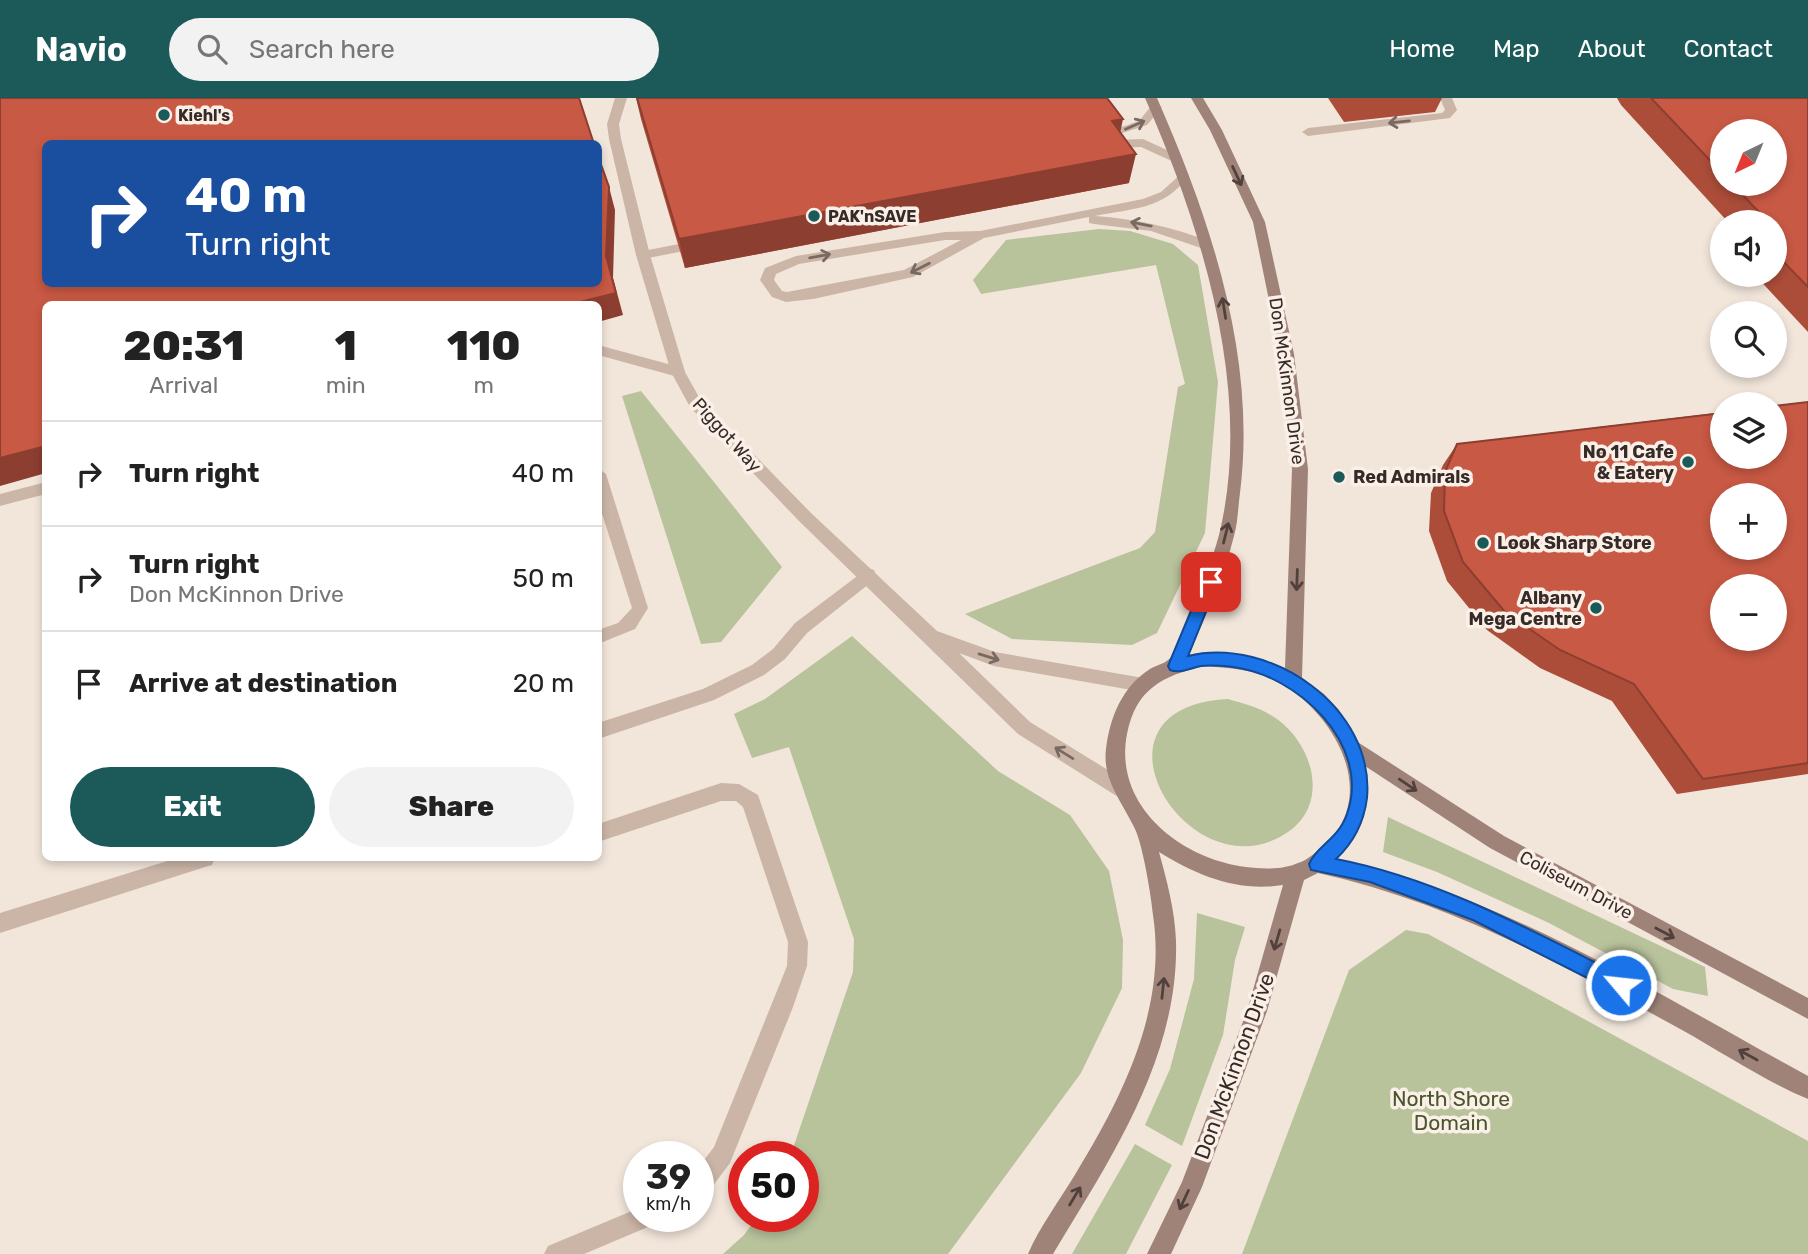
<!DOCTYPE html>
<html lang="en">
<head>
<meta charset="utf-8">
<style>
  :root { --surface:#fff; --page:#f2f2f2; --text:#222; --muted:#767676; --line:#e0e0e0; --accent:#1c5959 }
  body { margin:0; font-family:Rubik,sans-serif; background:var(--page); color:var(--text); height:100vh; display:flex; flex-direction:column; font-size:26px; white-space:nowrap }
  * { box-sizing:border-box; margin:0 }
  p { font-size:23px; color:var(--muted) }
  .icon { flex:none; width:38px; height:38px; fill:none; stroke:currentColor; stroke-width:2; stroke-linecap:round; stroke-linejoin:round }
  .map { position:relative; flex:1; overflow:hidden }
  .drawer { position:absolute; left:42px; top:203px; width:560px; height:560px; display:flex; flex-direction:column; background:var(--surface); border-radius:10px; box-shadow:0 4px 10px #0003 }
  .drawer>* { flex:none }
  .banner { position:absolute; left:42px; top:42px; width:560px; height:147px; border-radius:10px; box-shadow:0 4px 10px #0003; background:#1a4fa0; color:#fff; overflow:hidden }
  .needle { width:46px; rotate:223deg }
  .buttons { position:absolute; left:1710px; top:21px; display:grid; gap:14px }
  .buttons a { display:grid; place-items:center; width:77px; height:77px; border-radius:50%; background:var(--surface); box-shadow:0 4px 10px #0003; font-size:35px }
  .speed { position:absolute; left:623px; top:1043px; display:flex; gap:14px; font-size:35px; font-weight:700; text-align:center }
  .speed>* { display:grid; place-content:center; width:91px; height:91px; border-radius:50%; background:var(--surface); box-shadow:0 4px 10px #0003; line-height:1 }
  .speed small { font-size:18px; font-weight:400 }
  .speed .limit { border:10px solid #d22; background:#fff; color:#111 }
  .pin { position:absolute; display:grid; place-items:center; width:60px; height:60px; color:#fff; margin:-30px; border-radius:14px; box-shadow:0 4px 10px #0006 }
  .me { position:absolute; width:77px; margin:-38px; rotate:298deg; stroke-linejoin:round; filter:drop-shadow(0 0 5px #0008) }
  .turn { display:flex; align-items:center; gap:24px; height:147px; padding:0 28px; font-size:32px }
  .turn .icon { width:91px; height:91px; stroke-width:2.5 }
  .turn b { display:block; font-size:49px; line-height:60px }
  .eta { display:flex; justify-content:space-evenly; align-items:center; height:119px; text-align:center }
  .eta b { font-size:42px; font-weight:800; line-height:49px }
  .primary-button { display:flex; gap:14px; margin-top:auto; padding:14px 28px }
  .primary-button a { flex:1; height:80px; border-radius:42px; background:var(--accent); color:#fff; font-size:28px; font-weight:800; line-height:80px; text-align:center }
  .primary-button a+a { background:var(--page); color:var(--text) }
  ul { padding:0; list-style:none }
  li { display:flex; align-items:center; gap:21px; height:105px; padding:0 28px; border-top:2px solid var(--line) }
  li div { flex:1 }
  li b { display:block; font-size:26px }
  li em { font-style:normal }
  header { display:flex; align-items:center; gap:42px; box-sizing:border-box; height:98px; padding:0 35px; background:var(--accent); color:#fff }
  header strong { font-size:33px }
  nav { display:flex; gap:38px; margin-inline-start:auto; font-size:24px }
  .search { width:490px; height:63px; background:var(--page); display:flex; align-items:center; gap:18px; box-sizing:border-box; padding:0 24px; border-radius:38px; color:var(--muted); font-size:26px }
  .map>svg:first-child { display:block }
  .green { fill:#b8c29b }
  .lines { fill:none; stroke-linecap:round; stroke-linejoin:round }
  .lane { fill:#cbb5a7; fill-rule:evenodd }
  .street { fill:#cbb5a7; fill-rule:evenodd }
  .secondary { fill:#9f8378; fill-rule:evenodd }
  .wall { fill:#ac4d3a; fill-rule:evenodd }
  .shaded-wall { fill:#8c3e30 }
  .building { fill:#c85944; stroke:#8c3e30; stroke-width:2; fill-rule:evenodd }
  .oneway { stroke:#7a6961 }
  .oneway2 { stroke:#51413c }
  .route { fill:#1a73e8; stroke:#114b97; stroke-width:2 }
  .poi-dot { fill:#1c5959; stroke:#faf0e8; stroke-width:2.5 }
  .labels { text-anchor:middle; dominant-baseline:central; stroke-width:7; stroke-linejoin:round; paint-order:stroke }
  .far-poi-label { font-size:16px; font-weight:bold; fill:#372b28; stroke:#faf0e8; text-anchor:start }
  .street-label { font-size:18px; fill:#372b28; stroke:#faf0e8 }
  .poi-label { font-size:18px; font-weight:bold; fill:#372b28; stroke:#faf0e8; text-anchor:end }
  .near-street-label { font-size:21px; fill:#372b28; stroke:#faf0e8 }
  .near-park-label { font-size:21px; fill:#4a562b; stroke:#faf0e8 }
</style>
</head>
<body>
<header>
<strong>Navio</strong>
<div class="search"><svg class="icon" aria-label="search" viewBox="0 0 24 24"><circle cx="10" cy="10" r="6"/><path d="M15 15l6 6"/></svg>Search here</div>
<nav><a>Home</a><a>Map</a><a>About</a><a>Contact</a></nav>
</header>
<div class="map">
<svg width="1808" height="1156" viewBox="0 0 1808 1156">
  <rect width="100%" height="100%" fill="#f2e6db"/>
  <path class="green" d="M1099,131l31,2 43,13 25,21 20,117 -13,151 -48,100 -25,12 -120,-6 -47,-25 175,-66 15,-16 23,-145 7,-3 -29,-119 -175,29 -8,-14 33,-40z
    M641,293l141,176 -61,75 -20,2 -79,-248z
    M852,538l146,135 72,44 39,56 14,69 -1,48 -41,85 -133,181h-225l21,-19 14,-19h45v-59h-13l63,-185 1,-33 -65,-192 -37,11 -18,-44 31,-15z
    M1228,601c17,5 34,9 49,20 36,26 53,84 11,113 -98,67 -216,-125 -60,-133z
    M1388,719l317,150 3,29 -35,-7 -124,-66 -112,-51 -54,-20z
    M1197,815l48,14 -10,33 -12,75 -41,111 -37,-21 25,-56 24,-90z
    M1406,832l22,4 380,207v113h-566l107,-284z
    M1135,1046l37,21 -46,89h-54z"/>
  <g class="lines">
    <path class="lane" d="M1440,0h12l5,12 -7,8 -142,18 -6,-4 6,-4 134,-15 3,-3z
      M1156,6l6,3 -15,18 -40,13 -6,-4 38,-13 13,-16z
      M1143,41l37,17 2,3 -6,4 -35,-16 -27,1 -6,-4 6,-4z
      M1182,75l6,4c-26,33 -54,31 -93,39 41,3 78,11 116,26v6h-10l-50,-17 -57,-7 -5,-1v-6l-105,21 -71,39 -100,22 -27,3 -14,-5 -12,-17 5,-12 31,-12 149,-24 35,-1 163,-32 18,-7zM945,142h16l-57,30 -117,22 -5,-1 -8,-11 2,-6 23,-10z
      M679,146l7,4 -2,3 -41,8 -7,-4 7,-4z
      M598,247l85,23 2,4 -7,5 -80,-22z
      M598,370l8,6 42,134 -13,21 -37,15v-14l20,-7 14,-15 -34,-107z
      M46,384v12l-46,12v-12z
      M868,470l6,2 2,5 -2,5 -67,53 -22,26 -21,16 -50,25 -116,39v-16l105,-34 49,-24 21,-16 22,-26z
      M721,685l18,1 19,11 50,147 -1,24 -14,41 -63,156 -24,32 -8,3v-30l16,-21 73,-181 1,-24 -45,-135 -7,-6h-15l-123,41v-18z
      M177,760h38l-3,7 -7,2 -205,66v-20z
      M639,1110v8h19l-3,8 -71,30h-40l4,-8z"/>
    <path class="street" d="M615,0h12l-8,26 2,15 29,116 35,117 15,27 111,114 126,118 58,21 154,27 3,5 -3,5 -6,3 -149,-26 -35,-13 71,69 99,61 2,6 -2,6 -7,3 -7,-3 -97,-61 -219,-213 -109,-114 -19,-35 -35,-117 -27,-116 -2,-15z"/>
    <path class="secondary" d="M1145,0h12c54,123 100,259 83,395 -2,14 -2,29 -6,43 -10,41 -29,80 -45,119 33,-7 65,2 96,13l7,-199 -12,-115 -27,-132 -43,-92 -19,-32h12l19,32 43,92 29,132 14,115 -6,209 22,16 15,16 17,31 148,95 304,162v21l-318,-171 -125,-82c8,34 -2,70 -28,93 163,35 326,138 471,217v23c-43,-18 -85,-46 -126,-69 -117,-64 -232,-128 -364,-157l-14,7 -37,131 -65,176 -31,67h-24l35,-72 65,-171 36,-126c-46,7 -85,-9 -124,-33 8,29 16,59 17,89 3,116 -65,217 -123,313h-25c12,-28 32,-54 48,-81 47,-77 91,-165 77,-258 -2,-20 -10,-69 -18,-86 -12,-26 -33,-49 -29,-80 4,-32 16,-62 44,-80 7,-4 17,-6 21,-12 6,-10 10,-23 15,-34 12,-29 25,-58 33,-88 35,-142 -17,-307 -74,-437zM1204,568c25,2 50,3 72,15 56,28 106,113 48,164 -8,7 -16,15 -26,18 -15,7 -36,6 -52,4 -65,-8 -133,-61 -119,-133 9,-45 35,-58 77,-68z"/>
  </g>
  <path class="wall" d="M636,0l484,34 9,51 -444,85 -44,-149z
    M1328,0h114l-7,14 -91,10z
    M1617,0h191v234l-53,-57h19v-53h-46l-107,-117zM1722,33l52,53h-52z
    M1808,304v372l-131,20 -65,-93 -72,-33 -53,-38 -40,-49 -18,-50 2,-38 12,-28 14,-21z"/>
  <path class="shaded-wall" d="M1123,21l-6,29 -5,-27z
    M1136,56l-7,29 -444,85 -6,-29z
    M609,89l6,23 -2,68 10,37 -25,7v-18h-26l34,-48z
    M46,348v27l-46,13v-28z"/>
  <path class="building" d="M0,0h579l15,46h-548v140h552v-128l11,31 -3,69 10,37 -44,11h-526v142l-46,12z
    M637,0h470l16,21 -11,2 24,33 -457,85z
    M1651,0h157v189l-34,-35v-30h-28l-3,-3 20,-3 -31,-32h42v-53h-52v42z
    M1808,304v361l-105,16 -69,-95 -74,-34 -55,-38 -42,-50 -19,-51 1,-39 12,-28 265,-31v44h52v-51zM1722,397h52v53h-52zM1722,488h52v53h-52z"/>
  <defs><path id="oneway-shaft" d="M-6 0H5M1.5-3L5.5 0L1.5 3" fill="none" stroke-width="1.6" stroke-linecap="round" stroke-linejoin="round" transform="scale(1.75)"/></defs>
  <g class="oneway">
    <use href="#oneway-shaft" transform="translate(1399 24) rotate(174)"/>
    <use href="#oneway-shaft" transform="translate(1135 27) rotate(-24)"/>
    <use href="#oneway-shaft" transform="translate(1141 126) rotate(-169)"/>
    <use href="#oneway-shaft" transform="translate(820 158) rotate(-10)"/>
    <use href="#oneway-shaft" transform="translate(920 170) rotate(153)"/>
    <use href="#oneway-shaft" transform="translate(989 559) rotate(17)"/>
    <use href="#oneway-shaft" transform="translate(1064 655) rotate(-148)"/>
  </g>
  <g class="oneway2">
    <use href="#oneway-shaft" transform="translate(1237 78) rotate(65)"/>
    <use href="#oneway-shaft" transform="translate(1224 210) rotate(-99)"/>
    <use href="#oneway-shaft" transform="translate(1226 435) rotate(-76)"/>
    <use href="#oneway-shaft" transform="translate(1297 482) rotate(92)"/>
    <use href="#oneway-shaft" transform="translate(1408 687) rotate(34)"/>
    <use href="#oneway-shaft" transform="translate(1665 835) rotate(28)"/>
    <use href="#oneway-shaft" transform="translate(1277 842) rotate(106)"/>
    <use href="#oneway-shaft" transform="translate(1163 890) rotate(-84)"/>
    <use href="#oneway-shaft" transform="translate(1748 957) rotate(-151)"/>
    <use href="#oneway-shaft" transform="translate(1075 1098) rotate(-59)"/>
    <use href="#oneway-shaft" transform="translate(1184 1102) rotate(115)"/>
  </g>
  <path class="route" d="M1211,478l7,6 -30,74c83,-20 187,52 179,142 -3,24 -14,45 -31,61 104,20 198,73 292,120l3,6 -3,7 -7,3 -6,-3 -142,-72 -103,-38 -59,-12 -2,-6c8,-19 29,-24 38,-50 25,-70 -50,-139 -114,-147 -9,-1 -22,-2 -32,-1 -10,2 -21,8 -31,4l-2,-4 35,-84z"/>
  <g class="poi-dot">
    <circle cx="164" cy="17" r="7"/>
    <circle cx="814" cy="118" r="7"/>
    <circle cx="1688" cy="364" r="7"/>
    <circle cx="1339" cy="379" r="7"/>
    <circle cx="1483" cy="445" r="7"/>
    <circle cx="1596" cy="510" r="7"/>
  </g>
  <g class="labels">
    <g class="far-poi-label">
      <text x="178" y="17">Kiehl's</text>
      <text x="828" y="118">PAK'nSAVE</text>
    </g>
    <g class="street-label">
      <text transform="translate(1287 283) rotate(82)">Don McKinnon Drive</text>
      <text transform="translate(727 337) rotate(48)">Piggot Way</text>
      <text transform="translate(1576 787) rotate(28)">Coliseum Drive</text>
    </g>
    <g class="poi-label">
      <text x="1674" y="354">No 11 Cafe<tspan x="1674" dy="21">&amp; Eatery</tspan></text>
      <text x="1353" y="379" text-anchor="start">Red Admirals</text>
      <text x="1497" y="445" text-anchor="start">Look Sharp Store</text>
      <text x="1582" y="500">Albany<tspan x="1582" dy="21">Mega Centre</tspan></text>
    </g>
    <g class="near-street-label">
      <text transform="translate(1234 968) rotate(-70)">Don McKinnon Drive</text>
    </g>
    <g class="near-park-label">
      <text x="1451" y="1000">North Shore<tspan x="1451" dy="24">Domain</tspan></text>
    </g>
  </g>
</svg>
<div class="buttons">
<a><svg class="needle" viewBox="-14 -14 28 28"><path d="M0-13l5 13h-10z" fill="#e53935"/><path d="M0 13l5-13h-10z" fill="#767676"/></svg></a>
<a><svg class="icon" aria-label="sound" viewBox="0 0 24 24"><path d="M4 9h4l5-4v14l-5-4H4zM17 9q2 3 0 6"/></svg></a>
<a><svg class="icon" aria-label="search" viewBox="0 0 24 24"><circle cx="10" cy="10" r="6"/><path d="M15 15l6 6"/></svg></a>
<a><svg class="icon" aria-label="layers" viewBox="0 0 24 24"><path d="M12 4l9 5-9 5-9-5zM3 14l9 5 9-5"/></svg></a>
<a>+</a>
<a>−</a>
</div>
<div class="speed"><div>39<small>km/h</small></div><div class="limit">50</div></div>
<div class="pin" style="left:1211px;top:484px;background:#d93025"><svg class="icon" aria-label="arrive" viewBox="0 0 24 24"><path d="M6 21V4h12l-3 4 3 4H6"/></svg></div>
<svg class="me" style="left:1621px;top:887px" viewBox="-20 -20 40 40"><circle r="17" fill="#1a73e8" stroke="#fff" stroke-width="3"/><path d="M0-11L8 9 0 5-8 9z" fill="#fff"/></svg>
<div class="banner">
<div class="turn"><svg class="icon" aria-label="right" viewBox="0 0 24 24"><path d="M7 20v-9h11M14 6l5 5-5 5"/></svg><div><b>40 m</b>Turn right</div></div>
</div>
<section class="drawer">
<div class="eta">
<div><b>20:31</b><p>Arrival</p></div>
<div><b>1</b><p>min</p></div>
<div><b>110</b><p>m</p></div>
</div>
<ul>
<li><svg class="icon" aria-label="right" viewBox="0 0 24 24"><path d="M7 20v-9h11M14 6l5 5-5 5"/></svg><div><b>Turn right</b></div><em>40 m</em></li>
<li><svg class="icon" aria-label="right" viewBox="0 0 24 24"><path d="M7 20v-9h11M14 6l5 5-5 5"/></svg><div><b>Turn right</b><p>Don McKinnon Drive</p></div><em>50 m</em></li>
<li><svg class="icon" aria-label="arrive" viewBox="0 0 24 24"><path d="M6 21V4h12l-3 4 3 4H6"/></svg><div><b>Arrive at destination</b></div><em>20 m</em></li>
</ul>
<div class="primary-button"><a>Exit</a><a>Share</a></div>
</section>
</div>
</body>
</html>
